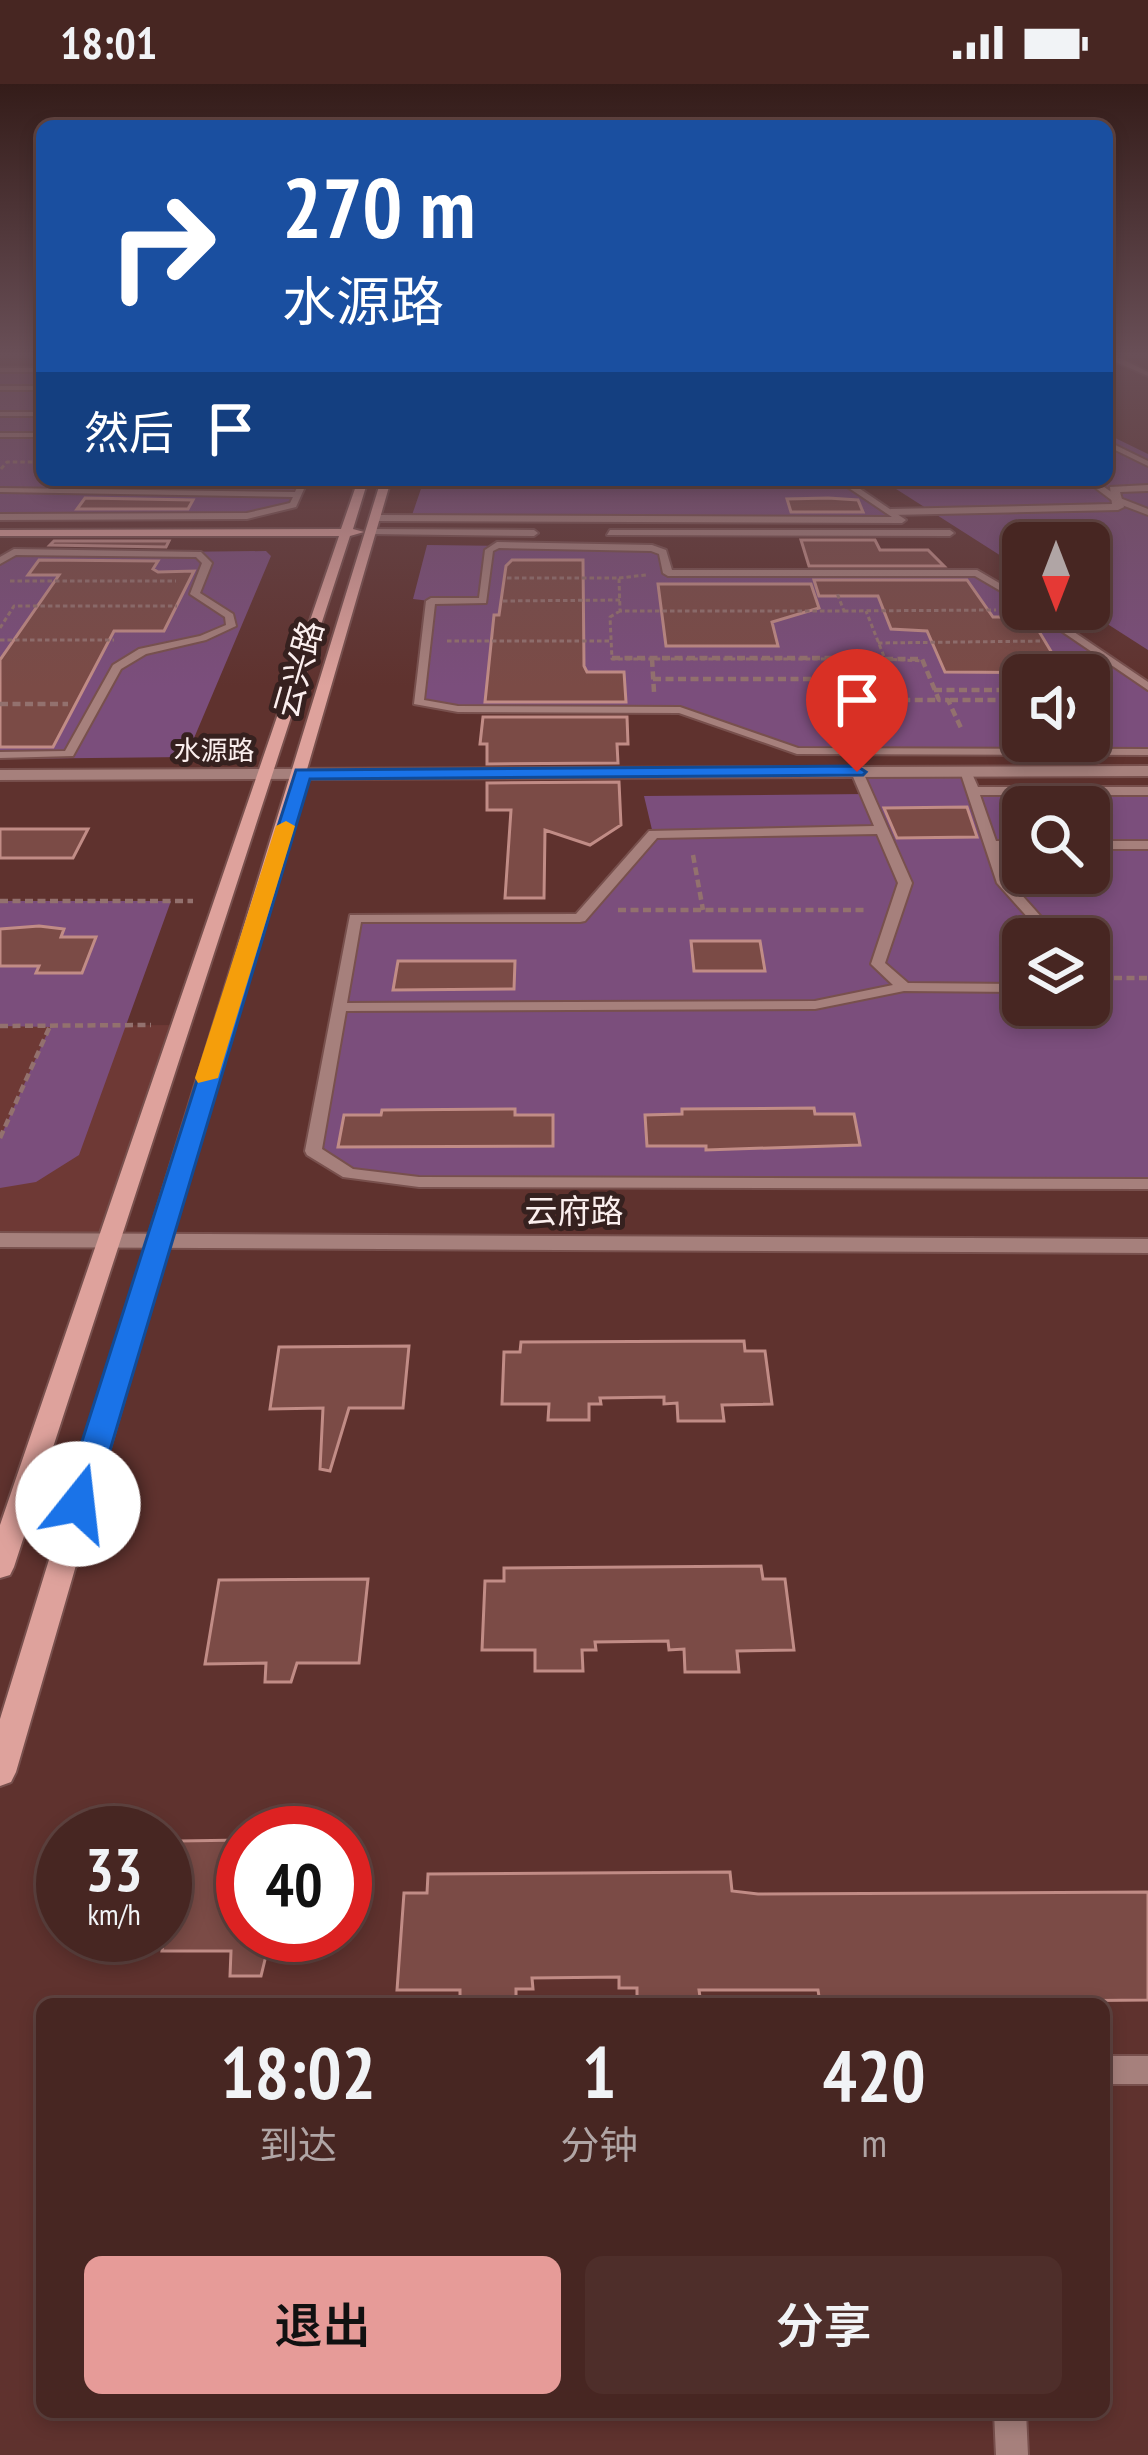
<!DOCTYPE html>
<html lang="zh">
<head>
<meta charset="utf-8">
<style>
  :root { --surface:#472622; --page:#4e2e2a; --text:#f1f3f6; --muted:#b0a5a5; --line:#5f4340; --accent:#e69b98 }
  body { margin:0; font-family:"PT Sans Narrow","Noto Sans SC",sans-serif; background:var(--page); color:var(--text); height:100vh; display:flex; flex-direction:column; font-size:45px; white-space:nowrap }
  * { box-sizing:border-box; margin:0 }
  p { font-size:39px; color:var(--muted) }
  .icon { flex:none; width:66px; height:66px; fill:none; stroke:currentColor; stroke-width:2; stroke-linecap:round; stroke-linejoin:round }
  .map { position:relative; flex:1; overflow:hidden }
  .drawer { position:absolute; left:36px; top:1914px; width:1074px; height:420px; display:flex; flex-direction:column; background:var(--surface); border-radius:18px; box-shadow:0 6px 18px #0003,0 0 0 3px var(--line) }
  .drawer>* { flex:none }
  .banner { position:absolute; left:36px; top:36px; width:1077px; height:366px; border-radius:18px; box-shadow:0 6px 18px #0003,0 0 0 3px var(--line); background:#1a4fa0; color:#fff; overflow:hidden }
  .needle { width:78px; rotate:180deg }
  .buttons { position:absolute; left:1002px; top:438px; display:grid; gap:24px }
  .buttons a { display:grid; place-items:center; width:108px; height:108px; border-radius:18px; background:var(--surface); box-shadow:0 6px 18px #0003,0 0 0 3px var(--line); font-size:60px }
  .speed { position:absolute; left:36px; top:1722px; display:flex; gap:24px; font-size:60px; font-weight:700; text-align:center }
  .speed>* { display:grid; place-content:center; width:156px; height:156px; border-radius:50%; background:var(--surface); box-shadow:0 6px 18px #0003,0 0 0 3px var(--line); line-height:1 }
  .speed small { font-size:30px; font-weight:400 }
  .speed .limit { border:18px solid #d22; background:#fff; color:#111 }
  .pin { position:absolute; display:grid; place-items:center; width:102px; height:102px; color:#fff; margin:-123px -51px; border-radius:50% 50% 50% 0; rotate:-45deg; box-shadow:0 0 12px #0007 }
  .pin .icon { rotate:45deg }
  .me { position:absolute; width:132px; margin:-66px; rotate:16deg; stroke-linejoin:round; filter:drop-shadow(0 0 9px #0008) }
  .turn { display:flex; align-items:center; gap:42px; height:252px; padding:0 48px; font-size:54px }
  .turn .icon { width:156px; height:156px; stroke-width:2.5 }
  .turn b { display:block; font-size:84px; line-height:102px }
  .then { display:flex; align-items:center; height:114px; padding:0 48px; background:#0003; gap:24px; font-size:45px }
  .eta { display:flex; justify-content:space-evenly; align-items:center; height:204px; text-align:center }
  .eta b { font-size:72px; font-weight:600; line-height:84px }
  .button { display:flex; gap:24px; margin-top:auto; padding:24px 48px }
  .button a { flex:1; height:138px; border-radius:18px; background:var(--accent); color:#111; font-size:48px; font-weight:600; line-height:138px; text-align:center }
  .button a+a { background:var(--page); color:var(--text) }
  .status { display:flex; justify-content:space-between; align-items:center; height:84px; padding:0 60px; background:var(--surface); direction:ltr }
  .status svg { height:33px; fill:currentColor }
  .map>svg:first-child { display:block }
  .built { fill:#6e3935 }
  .green { fill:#7b4e7c; fill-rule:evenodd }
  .building { fill:#7b4b46; stroke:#c18c86; stroke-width:3 }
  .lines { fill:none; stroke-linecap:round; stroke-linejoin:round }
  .lane-casing { stroke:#78504d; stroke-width:4 }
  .street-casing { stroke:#78504d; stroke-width:4 }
  .secondary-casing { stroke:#78504d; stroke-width:4 }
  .path-far1 { stroke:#93716e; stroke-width:3; stroke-dasharray:4.5 3; stroke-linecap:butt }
  .path { stroke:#93716e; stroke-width:4.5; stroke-dasharray:8 4.5; stroke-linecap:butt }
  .lane { fill:#a6807c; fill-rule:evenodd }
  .street { fill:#a6807c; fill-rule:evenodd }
  .secondary { fill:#dea29c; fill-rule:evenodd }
  .route { fill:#1a73e8; stroke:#114b97; stroke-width:3 }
  .slow { fill:#f59e0b }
  .labels { text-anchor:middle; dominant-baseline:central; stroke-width:10; stroke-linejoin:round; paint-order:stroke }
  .far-street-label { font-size:27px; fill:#fbefee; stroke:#36211f }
  .street-label { font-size:33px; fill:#fbefee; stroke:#36211f }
</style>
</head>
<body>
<div class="status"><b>18:01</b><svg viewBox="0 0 49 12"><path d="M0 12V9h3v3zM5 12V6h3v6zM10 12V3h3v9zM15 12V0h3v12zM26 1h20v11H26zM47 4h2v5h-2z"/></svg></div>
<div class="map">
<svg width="1148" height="2371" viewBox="0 0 1148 2371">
  <rect width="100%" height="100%" fill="#5f322e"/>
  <path class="built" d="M179,941l-73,215h-106v-214z"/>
  <path class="green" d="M0,286h42v110h262l-11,25 -46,11 -247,1z
    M1107,350l41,20v196l-64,-41h5v-66h-66v27l-141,-90h225z
    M424,396h417l61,40 -491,-2z
    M427,461l225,3 11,4 4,21h310l171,114v65l-351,-1 -117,-41 -252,-3 -10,-5 12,-101 -17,-2zM1023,591h66v66h-66z
    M266,467l5,5 -85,201 -186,2v-197l6,-8z
    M966,687l8,20h174v391h-729l-70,-9 -36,-22 42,-233h225l73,-84 -9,-38 222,-2 -9,-22zM1023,723h66v66h-66zM1023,855h66v66h-66z
    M0,817h171l-92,254 -43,27 -36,6v-50l50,-111 -50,-1z"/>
  <path class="building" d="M85,414l108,2 -5,9h-111z
    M828,414l30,2 5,12h-72l-4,-13z
    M801,456h74l5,10h48l16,16h-135z
    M54,457h115l-3,6 -116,-2z
    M39,476l119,1 -5,8 5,3 36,-1 -30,60h-50l-61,116h-53v-87l59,-85h-31z
    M512,476h71l1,106 3,6h37l2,30h-141l9,-87h5l7,-49z
    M814,496h153l26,37h31l10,6 30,50 -119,-1 -18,-41 -36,-2 -13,-33h-59z
    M658,500h153l8,24 -47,14 6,24h-112z
    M483,633h144l1,27h-11l1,19 -131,1v-20h-7z
    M619,698l2,43 -31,20 -45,-15 -1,68h-39l6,-88h-24v-27z
    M967,723l10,30 -80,1 -13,-30z
    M0,745h88l-15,29h-73z
    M39,842l25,3 -3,8h35l-14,36h-46l3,-7h-39v-37z
    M691,857h69l5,30h-71z
    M398,877h117l-1,28 -121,1z
    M814,1024l1,6h39l6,31 -154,5v-4h-59l-2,-31 37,-1v-5z
    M515,1025v6h38v31l-215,1 6,-32h37l1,-5z
    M744,1257l1,10h20l7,53 -50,1 2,16h-46l-1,-18 -13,1v-7l-64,1 1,6h-12v16h-41l1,-16h-47l2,-52h16l1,-10z
    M409,1262l-6,62h-54l-19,63 -10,-2 3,-61 -53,1 9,-62z
    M761,1482l2,13h22l9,71 -57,1 2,21h-54l-1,-23 -15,1 -1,-9 -73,1 1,8h-14l1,21h-48v-21h-53l3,-69h19v-13z
    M368,1495l-9,84h-62l-6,19h-26l1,-19 -61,1 14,-84z
    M243,1756v95h28l-10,41h-31l1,-25h-69l17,-110z
    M730,1788l2,19 26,3 390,-2v108l-328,3 -2,-13h-119l2,14h-64v-16h-18v-11l-87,1 1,11h-17v15h-56v-14h-63l7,-97h23l1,-19z"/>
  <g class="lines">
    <defs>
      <path id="lane" d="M1114,270h9l-5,3 30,15v4l-32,-14 -5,-5z
        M0,284h42v4h-42z
        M0,302h42v4h-42z
        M0,328h42v4h-42z
        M0,349h42v4h-42z
        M1107,357l41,20v5l-41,-20z
        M300,396h8l-12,27 -49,12 -247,1v-6l247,-1 43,-10 3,-6 -293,-5v-4l295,4z
        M838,396h9l59,40 -4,3 -527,-2 -4,-3 4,-3 517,2 -46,-31h-461l-4,-2 4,-2z
        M1085,396h9l26,18 28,11v6l-34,-13z
        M371,445l163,1 4,3 -4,3 -166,-2z
        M610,446h340l4,3 -4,3 -343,-1z
        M497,458l155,3 14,5 6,20h305l46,27v7l-48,-28h-307l-5,-3 -4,-19 -8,-3 -152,-3 -6,3 -7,52 -51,1 -11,96 34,6 222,1 118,41 350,1v6l-351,-1 -118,-41 -221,-1 -44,-8 12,-103 5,-3h48l6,-48z
        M14,465l187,3 11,11 -12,30 33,21 3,12 -30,14 -60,14 -25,15 -48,87 -73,2v-6l65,-1 48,-86 26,-16 61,-13 26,-11 -1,-8 -35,-23 12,-31 -6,-6 -180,-2 -16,9v-7z
        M1029,525h11l108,73v8z
        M857,684l6,4 49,111 -27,80 23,20 115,1v8l-119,-1 -89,18 -469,2 -24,138 31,20 66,8 729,2v10l-729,-2 -76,-10 -36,-22 -2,-4 45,-236 226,-1 73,-83 225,-5 -23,-54zM877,750l21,49 -27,81 22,21 -78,16 -468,2 14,-81h219l5,-1 72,-83z
        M962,685h8l8,18h170v8h-168l16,46h27v8h-24l11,33 51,57h-14l-50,-56 -37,-112z
        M1089,757h59v8h-59z
        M1104,1972h44v28h-44z
        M994,2328h32l2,43h-32z"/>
      <path id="street" d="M1148,401v6l-28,1 4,15 -6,3 -227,5 -6,-3 6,-3 221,-5 -2,-17z
        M1148,682v10l-1148,4v-10z
        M0,1149l1148,6v14l-1148,-6z"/>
      <path id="secondary" d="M358,396h10l-15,49 11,3 -14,4 -336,1031 -4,8 -10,3v-53l339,-989h-339v-6l341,-1z
        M381,396h10l-375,1292 -5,10 -11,4v-67z"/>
    </defs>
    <use href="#lane" class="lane-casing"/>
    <use href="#street" class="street-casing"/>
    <use href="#secondary" class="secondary-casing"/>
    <path class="path-far1" d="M1,385l6,-7h35
      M507,494h112l1,33h224l-7,-18
      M619,494l27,-3
      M10,497h166
      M503,517l117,-1
      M620,527l-10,6 2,42h273l-19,-48
      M844,527l152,-1
      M0,544l14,-22h163
      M0,556h114
      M447,557h164
      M878,559l165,-2
      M885,575l38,2"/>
    <path class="path" d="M612,574h272
      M652,575l2,33
      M833,575l12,41h94
      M885,575h37l17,41h9l13,28
      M653,595h186
      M934,606h89
      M1089,606h25
      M950,616h55l16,31
      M0,620h68
      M693,771l10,55
      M0,817h193
      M618,826h250
      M1089,894h59
      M0,942l151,-1
      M0,1054l50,-112"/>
    <use href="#lane" class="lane"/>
    <use href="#street" class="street"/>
    <use href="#secondary" class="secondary"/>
  </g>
  <linearGradient id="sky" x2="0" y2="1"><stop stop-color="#341c19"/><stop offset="0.45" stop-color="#694f57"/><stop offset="1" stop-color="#694f57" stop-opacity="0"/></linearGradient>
  <rect width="1148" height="602" fill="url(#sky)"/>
  <path class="route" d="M857,682l9,6 -3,3 -553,4 -216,725 -16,12 -11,-3 -5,-9 234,-734z"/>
  <path class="slow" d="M286,737l9,5 -77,252 -20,5 -3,-5 81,-252z"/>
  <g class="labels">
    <g class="far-street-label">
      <text x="214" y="666">水源路</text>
    </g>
    <g class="street-label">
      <text transform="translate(298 585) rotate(-74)">云兴路</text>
      <text x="574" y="1126">云府路</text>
    </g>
  </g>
</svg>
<div class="buttons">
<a><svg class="needle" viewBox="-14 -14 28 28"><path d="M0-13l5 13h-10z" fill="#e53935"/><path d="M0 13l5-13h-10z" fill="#b0a5a5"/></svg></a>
<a><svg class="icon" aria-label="sound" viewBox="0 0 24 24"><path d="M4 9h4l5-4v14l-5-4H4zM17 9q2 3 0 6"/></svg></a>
<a><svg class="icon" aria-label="search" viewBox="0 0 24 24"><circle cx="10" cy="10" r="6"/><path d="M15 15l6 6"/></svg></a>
<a><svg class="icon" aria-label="layers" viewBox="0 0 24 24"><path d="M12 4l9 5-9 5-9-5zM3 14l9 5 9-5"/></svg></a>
</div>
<div class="speed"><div>33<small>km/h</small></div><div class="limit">40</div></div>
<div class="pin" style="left:857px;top:688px;background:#d93025"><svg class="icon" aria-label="arrive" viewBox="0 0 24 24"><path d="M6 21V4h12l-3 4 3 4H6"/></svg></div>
<svg class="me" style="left:78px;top:1420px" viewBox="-20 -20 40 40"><circle r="19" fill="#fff"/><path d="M0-13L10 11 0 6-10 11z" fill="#1a73e8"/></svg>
<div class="banner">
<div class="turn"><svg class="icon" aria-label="right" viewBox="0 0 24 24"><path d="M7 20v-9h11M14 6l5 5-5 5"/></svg><div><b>270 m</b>水源路</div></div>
<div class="then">然后<svg class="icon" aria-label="arrive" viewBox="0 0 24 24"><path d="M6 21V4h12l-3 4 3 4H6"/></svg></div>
</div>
<section class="drawer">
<div class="eta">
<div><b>18:02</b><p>到达</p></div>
<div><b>1</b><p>分钟</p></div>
<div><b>420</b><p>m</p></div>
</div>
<div class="button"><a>退出</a><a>分享</a></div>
</section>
</div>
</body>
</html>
